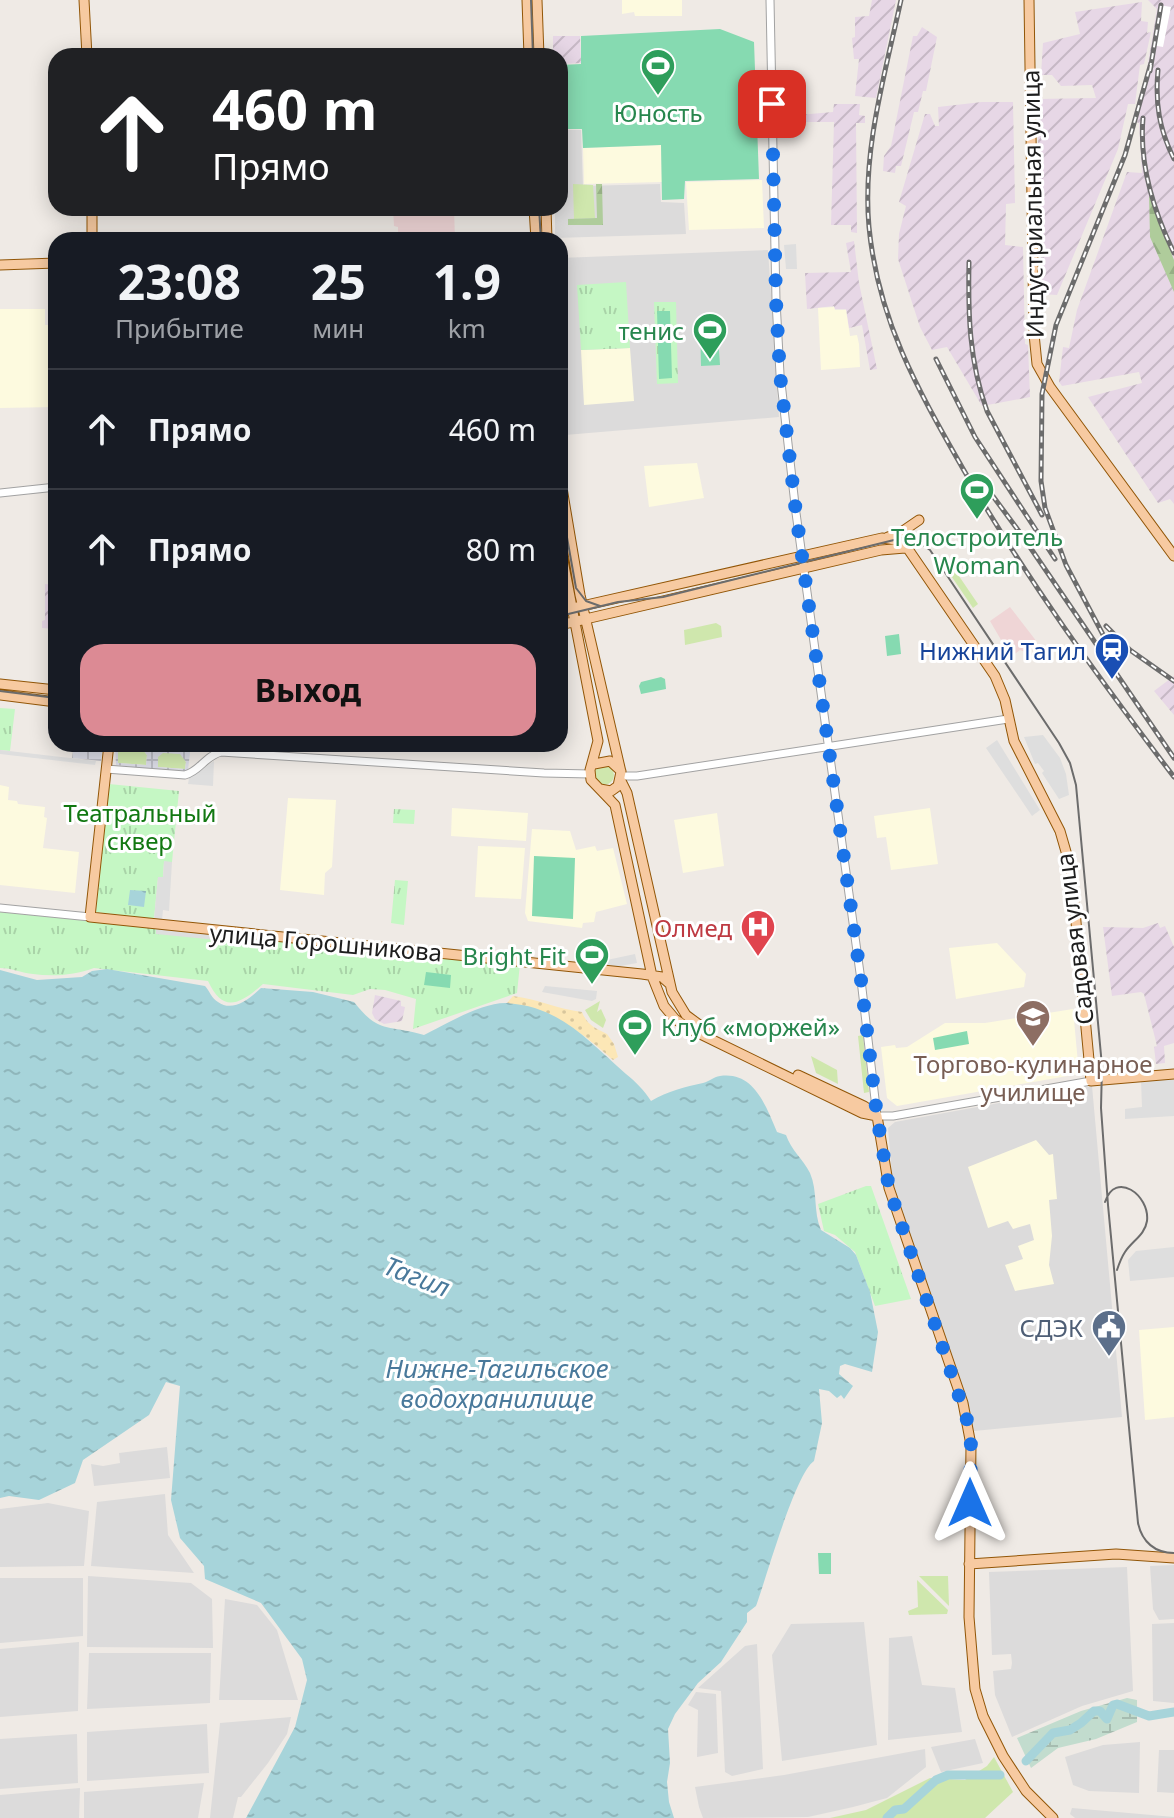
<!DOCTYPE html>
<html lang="ru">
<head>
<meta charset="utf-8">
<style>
  :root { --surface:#171b24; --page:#242831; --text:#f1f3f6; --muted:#9ea1a6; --line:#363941; --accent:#dc8a94 }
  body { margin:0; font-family:"Noto Sans",sans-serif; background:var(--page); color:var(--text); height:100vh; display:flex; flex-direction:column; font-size:30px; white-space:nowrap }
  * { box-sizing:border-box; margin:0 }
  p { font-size:26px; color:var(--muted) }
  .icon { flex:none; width:44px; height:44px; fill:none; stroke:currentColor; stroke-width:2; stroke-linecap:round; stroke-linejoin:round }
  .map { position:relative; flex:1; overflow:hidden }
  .details { position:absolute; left:48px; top:232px; width:520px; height:520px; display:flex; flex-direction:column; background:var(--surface); border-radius:24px; box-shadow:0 4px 20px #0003 }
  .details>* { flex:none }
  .banner { position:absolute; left:48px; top:48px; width:520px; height:168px; border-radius:24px; box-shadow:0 4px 20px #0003; background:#202124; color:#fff; overflow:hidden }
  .pin { position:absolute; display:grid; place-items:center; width:68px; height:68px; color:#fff; margin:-34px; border-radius:16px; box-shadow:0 4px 12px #0006 }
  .me { position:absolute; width:88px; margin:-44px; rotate:0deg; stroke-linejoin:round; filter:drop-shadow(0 0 6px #0008) }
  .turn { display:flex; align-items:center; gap:28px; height:168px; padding:0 32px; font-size:36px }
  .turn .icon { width:104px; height:104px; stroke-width:2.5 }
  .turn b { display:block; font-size:56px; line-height:68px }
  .eta { display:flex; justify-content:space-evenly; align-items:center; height:136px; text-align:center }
  .eta b { font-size:48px; font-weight:700; line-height:56px }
  .action { display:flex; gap:16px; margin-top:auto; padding:16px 32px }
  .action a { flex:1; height:92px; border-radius:24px; background:var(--accent); color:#111; font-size:32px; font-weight:700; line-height:92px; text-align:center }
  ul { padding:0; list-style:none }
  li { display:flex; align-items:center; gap:24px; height:120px; padding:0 32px; border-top:2px solid var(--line) }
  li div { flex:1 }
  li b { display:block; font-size:30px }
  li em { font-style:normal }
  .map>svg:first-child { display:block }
  .residential { fill:#dcdbdb }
  .commercial { fill:#efd5d6 }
  .industrial { fill:url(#industrial-furrows) }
  .education { fill:#fdfadf }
  .grass { fill:#cfe7ad }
  .forest { fill:url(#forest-firs) }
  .wetland { fill:url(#wetland-marsh) }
  .sand { fill:url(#sand-dots) }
  .park { fill:url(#park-tufts) }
  .pitch { fill:#86dab1 }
  .parking { fill:#dedede }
  .plaza { fill:url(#plaza-grid); fill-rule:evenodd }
  .water { fill:url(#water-ripples) }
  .pier { fill:#fff }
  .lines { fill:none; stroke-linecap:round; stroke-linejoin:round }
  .river { stroke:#a7d4da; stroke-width:9 }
  .minor-casing { stroke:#a2a2a2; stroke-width:9 }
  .major-casing { stroke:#925607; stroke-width:11 }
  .minor { stroke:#fff; stroke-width:7 }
  .major { stroke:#f7caa1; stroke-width:9 }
  .tram { stroke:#6c6c6c; stroke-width:2 }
  .rail-casing { stroke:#6c6c6c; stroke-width:5 }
  .rail { stroke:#fff; stroke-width:2; stroke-dasharray:6; stroke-linecap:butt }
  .route { stroke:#1a73e8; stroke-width:14; stroke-dasharray:0 25.2 }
  .labels { text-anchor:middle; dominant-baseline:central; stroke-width:6; stroke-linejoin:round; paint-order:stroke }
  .leisure-label { font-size:24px; fill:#27864d; stroke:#fff }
  .street-label { font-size:24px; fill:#1e1e1e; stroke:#fff }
  .transit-label { font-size:24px; fill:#164399; stroke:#fff; text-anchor:end }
  .park-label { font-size:24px; fill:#127811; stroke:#fff }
  .health-label { font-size:24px; fill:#be3a42; stroke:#fff; text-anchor:end }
  .education-label { font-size:24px; fill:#785e54; stroke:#fff }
  .service-label { font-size:24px; fill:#4e5e75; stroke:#fff; text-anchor:end }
  .water-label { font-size:26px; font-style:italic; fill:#49799b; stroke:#fff }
</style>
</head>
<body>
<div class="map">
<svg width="1174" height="1818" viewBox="0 0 1174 1818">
  <defs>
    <pattern id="industrial-furrows" width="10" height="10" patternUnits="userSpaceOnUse" patternTransform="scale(2)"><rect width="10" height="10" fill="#e7d7e6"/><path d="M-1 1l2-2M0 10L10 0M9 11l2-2" fill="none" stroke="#c6b8c5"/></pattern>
    <pattern id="forest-firs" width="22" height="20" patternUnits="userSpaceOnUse" patternTransform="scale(2)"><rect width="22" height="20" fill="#afcc9b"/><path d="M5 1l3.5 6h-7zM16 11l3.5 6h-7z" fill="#96af85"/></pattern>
    <pattern id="wetland-marsh" width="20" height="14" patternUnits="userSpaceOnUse" patternTransform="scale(2)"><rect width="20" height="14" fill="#c2dcce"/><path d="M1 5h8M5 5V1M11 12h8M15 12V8" fill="none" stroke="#a6bcb0"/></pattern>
    <pattern id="sand-dots" width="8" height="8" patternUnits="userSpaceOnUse" patternTransform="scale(2)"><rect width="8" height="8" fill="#fce7b6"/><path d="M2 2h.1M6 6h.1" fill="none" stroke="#d8c69c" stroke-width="1.8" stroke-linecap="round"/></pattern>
    <pattern id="park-tufts" width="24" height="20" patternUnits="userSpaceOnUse" patternTransform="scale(2)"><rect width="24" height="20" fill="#c5f7c4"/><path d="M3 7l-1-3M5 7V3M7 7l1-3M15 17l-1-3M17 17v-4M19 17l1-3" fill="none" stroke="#a9d3a8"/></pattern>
    <pattern id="plaza-grid" width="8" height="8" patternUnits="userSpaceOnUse" patternTransform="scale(2)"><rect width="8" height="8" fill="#d9dae4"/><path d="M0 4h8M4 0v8" fill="none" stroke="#babbc3"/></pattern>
    <pattern id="water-ripples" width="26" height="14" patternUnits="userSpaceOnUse" patternTransform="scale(2)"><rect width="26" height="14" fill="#a7d4da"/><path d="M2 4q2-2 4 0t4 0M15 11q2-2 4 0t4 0" fill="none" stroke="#8fb6bb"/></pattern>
  </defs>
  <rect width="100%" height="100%" fill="#efeae5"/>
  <path class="residential" d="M560,130h21l2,56 77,-2 1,18 23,1 2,31 -131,4v-30h5z
    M768,250l11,167 -214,18 -5,-62v-115z
    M1092,1086l30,331 -148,14 -81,-244 -5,-59 7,-6z
    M167,1447l3,31 -76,8 -3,-22 12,2 17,-3 -1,-10z
    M165,1494l3,41 26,38 -103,-7 6,-64z
    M48,1503l41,8 -5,55 -84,1v-58z
    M1174,1565v54l-15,1 -6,-11 -3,-43z
    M1127,1567l6,124 -51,15 -70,31 -17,-42 -2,-24 18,-2 1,-6 -1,-9 -19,1 -3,-83z
    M88,1576l103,7 21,16 1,49 -126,-1z
    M0,1578h83v58l-83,7z
    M225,1599l32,6 20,25 21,70h-79z
    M864,1622l13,123 -95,16 -10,-106 19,-31z
    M1174,1623v80l-21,-2 -1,-77z
    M912,1636l10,49 33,3 7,44 -74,8 1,-102z
    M79,1642l-1,69 -78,6v-68z
    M757,1644l6,125 -31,7 -7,-4 -4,-81 -23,-3 47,-42z
    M89,1653h122l-1,50 -123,6z
    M696,1692l20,2 2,59 -21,4 1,-47 -10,-5z
    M291,1717l-4,17 -19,29 -27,34h-3l-5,21h-23l10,-95z
    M207,1724l2,49 -122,8v-49z
    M77,1734l1,49 -78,6v-50z
    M975,1739l8,24 -42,9 -10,-25z
    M1140,1742l-1,51 -50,-2 -16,-6 -8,-28 38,-12z
    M925,1749l1,18 -39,31 -34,9 -45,10 -105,1 -4,-11 -4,-20 89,-12z
    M1159,1750h15v43l-17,-1z
    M204,1783l-6,35h-114v-26z
    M80,1788l-1,30h-79v-23z
    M1072,1808l102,9v1h-99l-5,-4z"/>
  <path class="commercial" d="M393,208h61l1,32h-57v-13l-4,-1z
    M1010,607l27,35 -12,10 -5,-2 -9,7 -21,-36z"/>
  <path class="industrial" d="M872,0h24l-20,98 -21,-2 4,-37h-5l-2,-21 3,-1v-20l14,-1z
    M1148,0h26v504l-4,-5 -12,4 -70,-106 54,-14 -3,-11 -77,14 -3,-4 4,-35 6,1 8,-38 50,-138 15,1 -3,-50 -7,-2 15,-52 10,-60z
    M1142,2l-1,19 7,1 -1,11 4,-1 -7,32 -4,1 -5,39h-7l-10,45 -61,146 -15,-1 -5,-195 59,-1 -4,-13 -31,1 -9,-11h-11l2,-32 37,-9 -5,-22z
    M922,27l15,10 -11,54h-3l-5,21h-4l-13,54h-5l-1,7 -12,-2 1,-15 7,-10 22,-110h4z
    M553,36h27l1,27 -21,1v-8h-7z
    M982,102h31l2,101 -9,1 -1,41 18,2 2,97 3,1 2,52 -48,9 -35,-59 -15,3 -12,-23 -22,-68 1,-25 7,-28 -7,-4 26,-88h5l5,12h4l-1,-19z
    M834,104h26l-1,11 6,1v7h-9l1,110 -6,-1v-7h-20l3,-103h-46l-1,-6 46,-4z
    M854,241l5,42 18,86 -7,1 -8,-45 -13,3 -3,-19h-11l-1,-3 -27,3 -2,-36 46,-1 -5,-29z
    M45,584l11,1v44l-14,-1v-7l3,-1z
    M1174,676v39l-20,-24z
    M1158,923l2,5 5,-2 9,21v96l-10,3 1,17 -9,1 -2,-17 3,-1 -13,-52 -3,-2 -29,4 -9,-69 40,1z
    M375,995l26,6v5l4,1 -3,14 -18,3 -9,-5 -3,-6z"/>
  <path class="education" d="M622,0h60v16h-47l-1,-4 -12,2z
    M661,145l1,37 -78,2 -1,-36z
    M762,180l2,48 -75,2 -3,-48z
    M834,307l1,3h11l4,26 7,-1 2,9 1,23 -39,3 -3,-62z
    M0,309h45v16h11v82l-56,1z
    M630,348l4,53 -50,4 -3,-55z
    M697,463l7,35 -55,9 -5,-41z
    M0,785l9,2 -1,13 9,1 1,3 27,3 -1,10 3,1 -4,30 36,4 -4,41 -75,-8z
    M288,798l48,2 -4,67 -7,6 -1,22 -44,-5z
    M452,808l76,5 -2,28 -75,-5z
    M930,808l8,56 -47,6 -5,-33 -9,1 -3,-22z
    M717,813l7,53 -41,7 -9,-53z
    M532,829l38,2 6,19 19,-4 2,5 16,-3 14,56 -31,8 -2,10 -11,1 -1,5 -54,-7 -3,-8z
    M478,846l47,2 -4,51 -46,-2z
    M997,943l29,31 -2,13 -68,12 -7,-51z
    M1073,1009l6,65 -182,32 -10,-8 -6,-51 14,-2 1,3 11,-1 38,-24h40z
    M1036,1140l13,15 4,-1 4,45 -8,1 3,36 -3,29 5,19 -39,7 -10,-26 18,-6 -5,-13 16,-6 -4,-16 -17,5 -5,-8 -20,7 -20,-61z
    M1174,1327v90l-29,3 -6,-90z"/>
  <path class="grass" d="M573,184l20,1 2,33 -21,1z
    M946,557l32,47 -5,4 -32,-47z
    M716,623l5,3 1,11 -37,8 -1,-15z
    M125,748l18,2 4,5 -1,10 -28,-2v-11z
    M162,752l19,2 5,8 -1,7 -27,-2v-11z
    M594 775a10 10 0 1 1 20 0a10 10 0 1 1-20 0Z
    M600,1001l-3,11 4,-3 5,11 -3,8 -12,-8 -6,-10z
    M863,1035l6,57 -5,1 -6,-57z
    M811,1056l26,14 1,14 -22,-11z
    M919,1576h29l1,30z
    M917,1580l31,30 -1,4 -38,1 -1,-4 10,-4z
    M994,1757l19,35 -28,26h-155l36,-8 64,-32 35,2 22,-14z"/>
  <path class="forest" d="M596,184h6l1,41h-35v-6l29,-1z
    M1149,195l25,65v32l-24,-55z"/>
  <path class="wetland" d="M1127,1698l10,2v22l-41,17 -38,9 -27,20 -14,-30 64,-27z"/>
  <path class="sand" d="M513,996c24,3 45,13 69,16 5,13 13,16 25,22l7,10 4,13 -5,3c-38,-34 -56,-44 -106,-57z"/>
  <path class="park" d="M626,282l4,66 -49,2 -4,-65z
    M654,302h22l2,81 -21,1z
    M0,708l15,1 -5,42 -10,-1z
    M109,784l70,7 -7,71h-8l-1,15 -5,1 -4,41 -58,-7z
    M394,809l21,1 -1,14 -21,-1z
    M395,880l13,1 -4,44 -13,-2z
    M0,912l520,52 -3,29 -104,36 3,-30 -31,-9 -15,-1 -17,6 -90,-11c-23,20 -40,30 -55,-3l-114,-13c-19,7 -41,9 -61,6 -11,-1 -21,-6 -33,-6z
    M866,1186h5l40,113 -36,7 -20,-54 -20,-17 -11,-4 -6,-27z"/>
  <path class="pitch" d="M720,29l34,13 5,137 -74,2 -1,18 -22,1 -1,-55 -78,3 -1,-19h-22v-64l21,-1v-28z
    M657,311h13l2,67 -13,1z
    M700,321h17l3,44 -19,1z
    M899,634l2,20 -14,2 -2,-20z
    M661,677l4,2 1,10 -25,5 -2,-8 2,-4z
    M534,856l41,2 -2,61 -41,-3z
    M426,972l25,3 -1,13 -26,-3z
    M967,1031l2,13 -34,6 -2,-12z
    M818,1553h13v21h-12z"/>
  <path class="parking" d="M796,244l1,25h-11l-2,-24z
    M1043,735l17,23 6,16 3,21 -10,4 -17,-26 2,-2 -6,-8 -3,1 -11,-27z
    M997,740l43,70 -8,6 -46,-68z
    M0,750l96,11 -1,4 -95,-11z
    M214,761l-1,25 -25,-2 1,-6z
    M164,861l8,1 -3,49 -6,-1 -1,10 -8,-1 4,-42h5z
    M156,929l62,6 -1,5 -61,-6z
    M635,954l2,9 -28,5 -21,-4z
    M545,986l52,5 -1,8 -4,2 -50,-9z
    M1174,1079v37l-49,3v-10l17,-2 -1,-26z
    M1174,1247v30l-44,4 -2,-21 8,-9z"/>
  <path class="plaza" d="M74,744h29l-2,17 -29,-3z
    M115,744l26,3 1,-3h49l-3,26 -3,3 -69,-8zM125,748l18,2 4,5 -1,10 -28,-2v-11zM163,753l17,1 6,8 -1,7 -27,-2v-10z"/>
  <path class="water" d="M130,890l16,1 -2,16 -16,-2z
    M107,969l98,17c4,4 7,13 13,16 15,11 32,-4 43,-14l52,4 41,10c26,33 33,22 70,33 22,-11 57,-32 81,-32 55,2 84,39 121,71 10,8 18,16 25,27 17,-10 34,-14 52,-18 7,-2 10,-6 17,-7 34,-5 46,30 57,56l9,3c5,15 17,24 24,38 8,18 3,39 11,57l29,18 6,7 14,37 8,40 -6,40 -27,-8 -5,2 -1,8 14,12 -9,13 -3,-4 -4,3 -8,-7 -10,-2 3,34 -8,38c-19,13 -48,118 -58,145l-9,7v9l-26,40 -23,21 -23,31 -7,15 2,34 -3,19 2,20 5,16h-428l49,-91 12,-47 -5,-21 -41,-56 -56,-24 -1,-13 -24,-28 -9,-38 9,-114 -14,-4 -17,33 -66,45 -8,23 -36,17 -30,-4 -9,2v-528l37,10 45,-3 10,-6z"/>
  <path class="pier" d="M1159,5l12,2 -8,40 -11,-2z"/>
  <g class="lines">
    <path class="river" d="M1026,1761l27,-28 17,-3 11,-7 13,-12h6l7,8 6,-14 4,-1 32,12 25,-4
      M887,1818l8,-8 9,-1 32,-29 12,-5h52"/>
    <defs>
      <path id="minor" d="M770,0l6,301 4,73 16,139 65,467 16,136h16l198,-35
        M0,493l56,-6
        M106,769l79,6c15,-4 20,-19 36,-23l323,21 46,1
        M622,776h15l371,-57
        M0,908l90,9"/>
      <path id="major" d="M84,0l3,56
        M527,0l2,56
        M537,0l2,56
        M1029,0l5,334 3,30 13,23 124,169
        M92,208v32
        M534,208l2,32
        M546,208l1,32
        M0,265l56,-2
        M560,476l20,119 41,177 -3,14 -7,5 -11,-2
        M888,537l12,-4 19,-13
        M560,545l38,196 -8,29 1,10 24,25 37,171 12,30 11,13 13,9 174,85 15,3
        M560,611l322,-73 14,2 12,9 87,127 10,24 9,41 46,90 11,38 20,212 83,-7
        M560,625l321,-75 24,-2
        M0,684l56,6
        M0,695l56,7
        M109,744l-19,173 552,57 20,3 8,7
        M594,764l16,-3 11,10
        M621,781l6,12 45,199 14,23 23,17
        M798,1075l66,31 10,7
        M877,1116l12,72 74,215 8,42 -2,172 6,72 8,27 20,40 23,35 27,27
        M969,1564l147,-10 58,4"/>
    </defs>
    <use href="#minor" class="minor-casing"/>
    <use href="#major" class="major-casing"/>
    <use href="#minor" class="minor"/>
    <use href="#major" class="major"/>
    <path class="tram" d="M531,0l2,56
      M539,208l2,32
      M560,498l16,90 10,13 14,5
      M560,616l58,-14 45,-5 231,-57 20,-1 16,11 129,193 11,20 6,22 26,281 -1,42 7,97 30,318c4,19 17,30 36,30
      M0,691l56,7
      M1105,1202c10,-32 45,-7 42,19 -2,14 -15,20 -22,31 -4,6 -6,12 -8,18"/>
    <defs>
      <path id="rail" d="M901,0c-16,74 -39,151 -32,227 9,93 48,161 93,240 62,109 136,210 212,310
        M1158,70c-3,33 1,59 16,89
        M1150,71l11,-66
        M1143,118c-4,47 11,94 31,135
        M969,262c-1,52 0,99 18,149l55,104
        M936,359l39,78 80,122
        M978,476l43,58 153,224
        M1106,626l24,24 44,31
        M1108,644l-42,-79 -21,-57 -4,-27 1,-87 14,-69 69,-170 26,-92"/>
    </defs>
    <use href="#rail" class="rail-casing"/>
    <use href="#rail" class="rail"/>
  </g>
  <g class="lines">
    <path class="route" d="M772,104l4,197 4,73 16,139 65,467 16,136 12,72 78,232 4,25 -1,58"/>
  </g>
  <defs>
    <symbol id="stadium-pin" viewBox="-11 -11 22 30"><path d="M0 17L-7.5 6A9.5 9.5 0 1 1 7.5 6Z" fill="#2e9e5b" stroke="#fff"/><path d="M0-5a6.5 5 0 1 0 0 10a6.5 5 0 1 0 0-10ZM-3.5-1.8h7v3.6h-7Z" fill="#fff"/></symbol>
    <symbol id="station-pin" viewBox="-11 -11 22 30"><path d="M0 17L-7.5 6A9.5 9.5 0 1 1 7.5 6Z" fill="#1a4fb4" stroke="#fff"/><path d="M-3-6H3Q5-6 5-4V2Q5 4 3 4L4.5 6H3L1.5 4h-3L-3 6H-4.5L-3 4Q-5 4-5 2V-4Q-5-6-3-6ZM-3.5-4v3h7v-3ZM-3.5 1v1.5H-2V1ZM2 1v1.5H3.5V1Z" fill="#fff"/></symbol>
    <symbol id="hospital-pin" viewBox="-11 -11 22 30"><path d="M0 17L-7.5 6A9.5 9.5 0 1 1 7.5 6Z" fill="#e0444e" stroke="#fff"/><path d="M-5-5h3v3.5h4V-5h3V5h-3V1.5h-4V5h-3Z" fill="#fff"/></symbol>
    <symbol id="university-pin" viewBox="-11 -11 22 30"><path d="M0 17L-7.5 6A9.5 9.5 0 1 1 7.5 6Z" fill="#8d6e63" stroke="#fff"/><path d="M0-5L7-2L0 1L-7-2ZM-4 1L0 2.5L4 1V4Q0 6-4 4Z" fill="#fff"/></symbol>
    <symbol id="civic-pin" viewBox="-11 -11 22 30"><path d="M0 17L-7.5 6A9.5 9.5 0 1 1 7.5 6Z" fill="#5c6f8a" stroke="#fff"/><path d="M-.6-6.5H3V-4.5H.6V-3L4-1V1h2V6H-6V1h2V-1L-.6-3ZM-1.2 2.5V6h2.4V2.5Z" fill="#fff"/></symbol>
  </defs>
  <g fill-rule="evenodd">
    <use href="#stadium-pin" x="638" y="46" width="40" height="54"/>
    <use href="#stadium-pin" x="690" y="310" width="40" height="54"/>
    <use href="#stadium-pin" x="957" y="470" width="40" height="54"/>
    <use href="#station-pin" x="1092" y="630" width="40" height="54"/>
    <use href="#hospital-pin" x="738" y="907" width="40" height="54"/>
    <use href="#stadium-pin" x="572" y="935" width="40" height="54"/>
    <use href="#university-pin" x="1013" y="997" width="40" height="54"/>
    <use href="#stadium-pin" x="615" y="1006" width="40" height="54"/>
    <use href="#civic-pin" x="1089" y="1307" width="40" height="54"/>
  </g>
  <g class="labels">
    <g class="leisure-label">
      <text x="658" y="112">Юность</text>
      <text x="684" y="330" text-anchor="end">тенис</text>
      <text x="977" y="536">Телостроитель<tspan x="977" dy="28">Woman</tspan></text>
      <text x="566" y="955" text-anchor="end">Bright Fit</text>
      <text x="661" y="1026" text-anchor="start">Клуб «моржей»</text>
    </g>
    <g class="street-label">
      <text transform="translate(1032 204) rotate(-91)">Индустриальная улица</text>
      <text transform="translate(1074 939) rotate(-97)">Садовая улица</text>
      <text transform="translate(326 942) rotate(5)">улица Горошникова</text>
    </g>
    <g class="transit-label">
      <text x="1086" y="650">Нижний Тагил</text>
    </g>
    <g class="park-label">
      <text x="140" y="812">Театральный<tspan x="140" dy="28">сквер</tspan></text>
    </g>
    <g class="health-label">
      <text x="732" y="927">Олмед</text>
    </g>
    <g class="education-label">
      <text x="1033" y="1063">Торгово-кулинарное<tspan x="1033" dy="28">училище</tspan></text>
    </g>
    <g class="service-label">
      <text x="1083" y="1327">СДЭК</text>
    </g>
    <g class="water-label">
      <text transform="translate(417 1276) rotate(21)">Тагил</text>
      <text x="497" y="1368">Нижне-Тагильское<tspan x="497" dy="30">водохранилище</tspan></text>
    </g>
  </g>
</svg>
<div class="pin" style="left:772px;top:104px;background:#d93025"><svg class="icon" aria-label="arrive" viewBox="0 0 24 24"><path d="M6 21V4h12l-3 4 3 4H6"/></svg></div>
<svg class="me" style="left:970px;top:1503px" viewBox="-20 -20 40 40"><path d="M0-17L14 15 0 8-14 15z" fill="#1a73e8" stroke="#fff" stroke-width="4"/></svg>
<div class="banner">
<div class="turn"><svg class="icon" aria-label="ahead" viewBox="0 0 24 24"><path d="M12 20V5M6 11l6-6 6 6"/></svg><div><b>460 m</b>Прямо</div></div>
</div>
<section class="details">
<div class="eta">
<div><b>23:08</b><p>Прибытие</p></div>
<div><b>25</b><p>мин</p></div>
<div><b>1.9</b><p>km</p></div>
</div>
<ul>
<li><svg class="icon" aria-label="ahead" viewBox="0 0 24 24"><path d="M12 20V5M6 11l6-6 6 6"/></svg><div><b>Прямо</b></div><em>460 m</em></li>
<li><svg class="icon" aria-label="ahead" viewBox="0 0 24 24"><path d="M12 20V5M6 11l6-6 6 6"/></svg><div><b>Прямо</b></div><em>80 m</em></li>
</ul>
<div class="action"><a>Выход</a></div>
</section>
</div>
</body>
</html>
